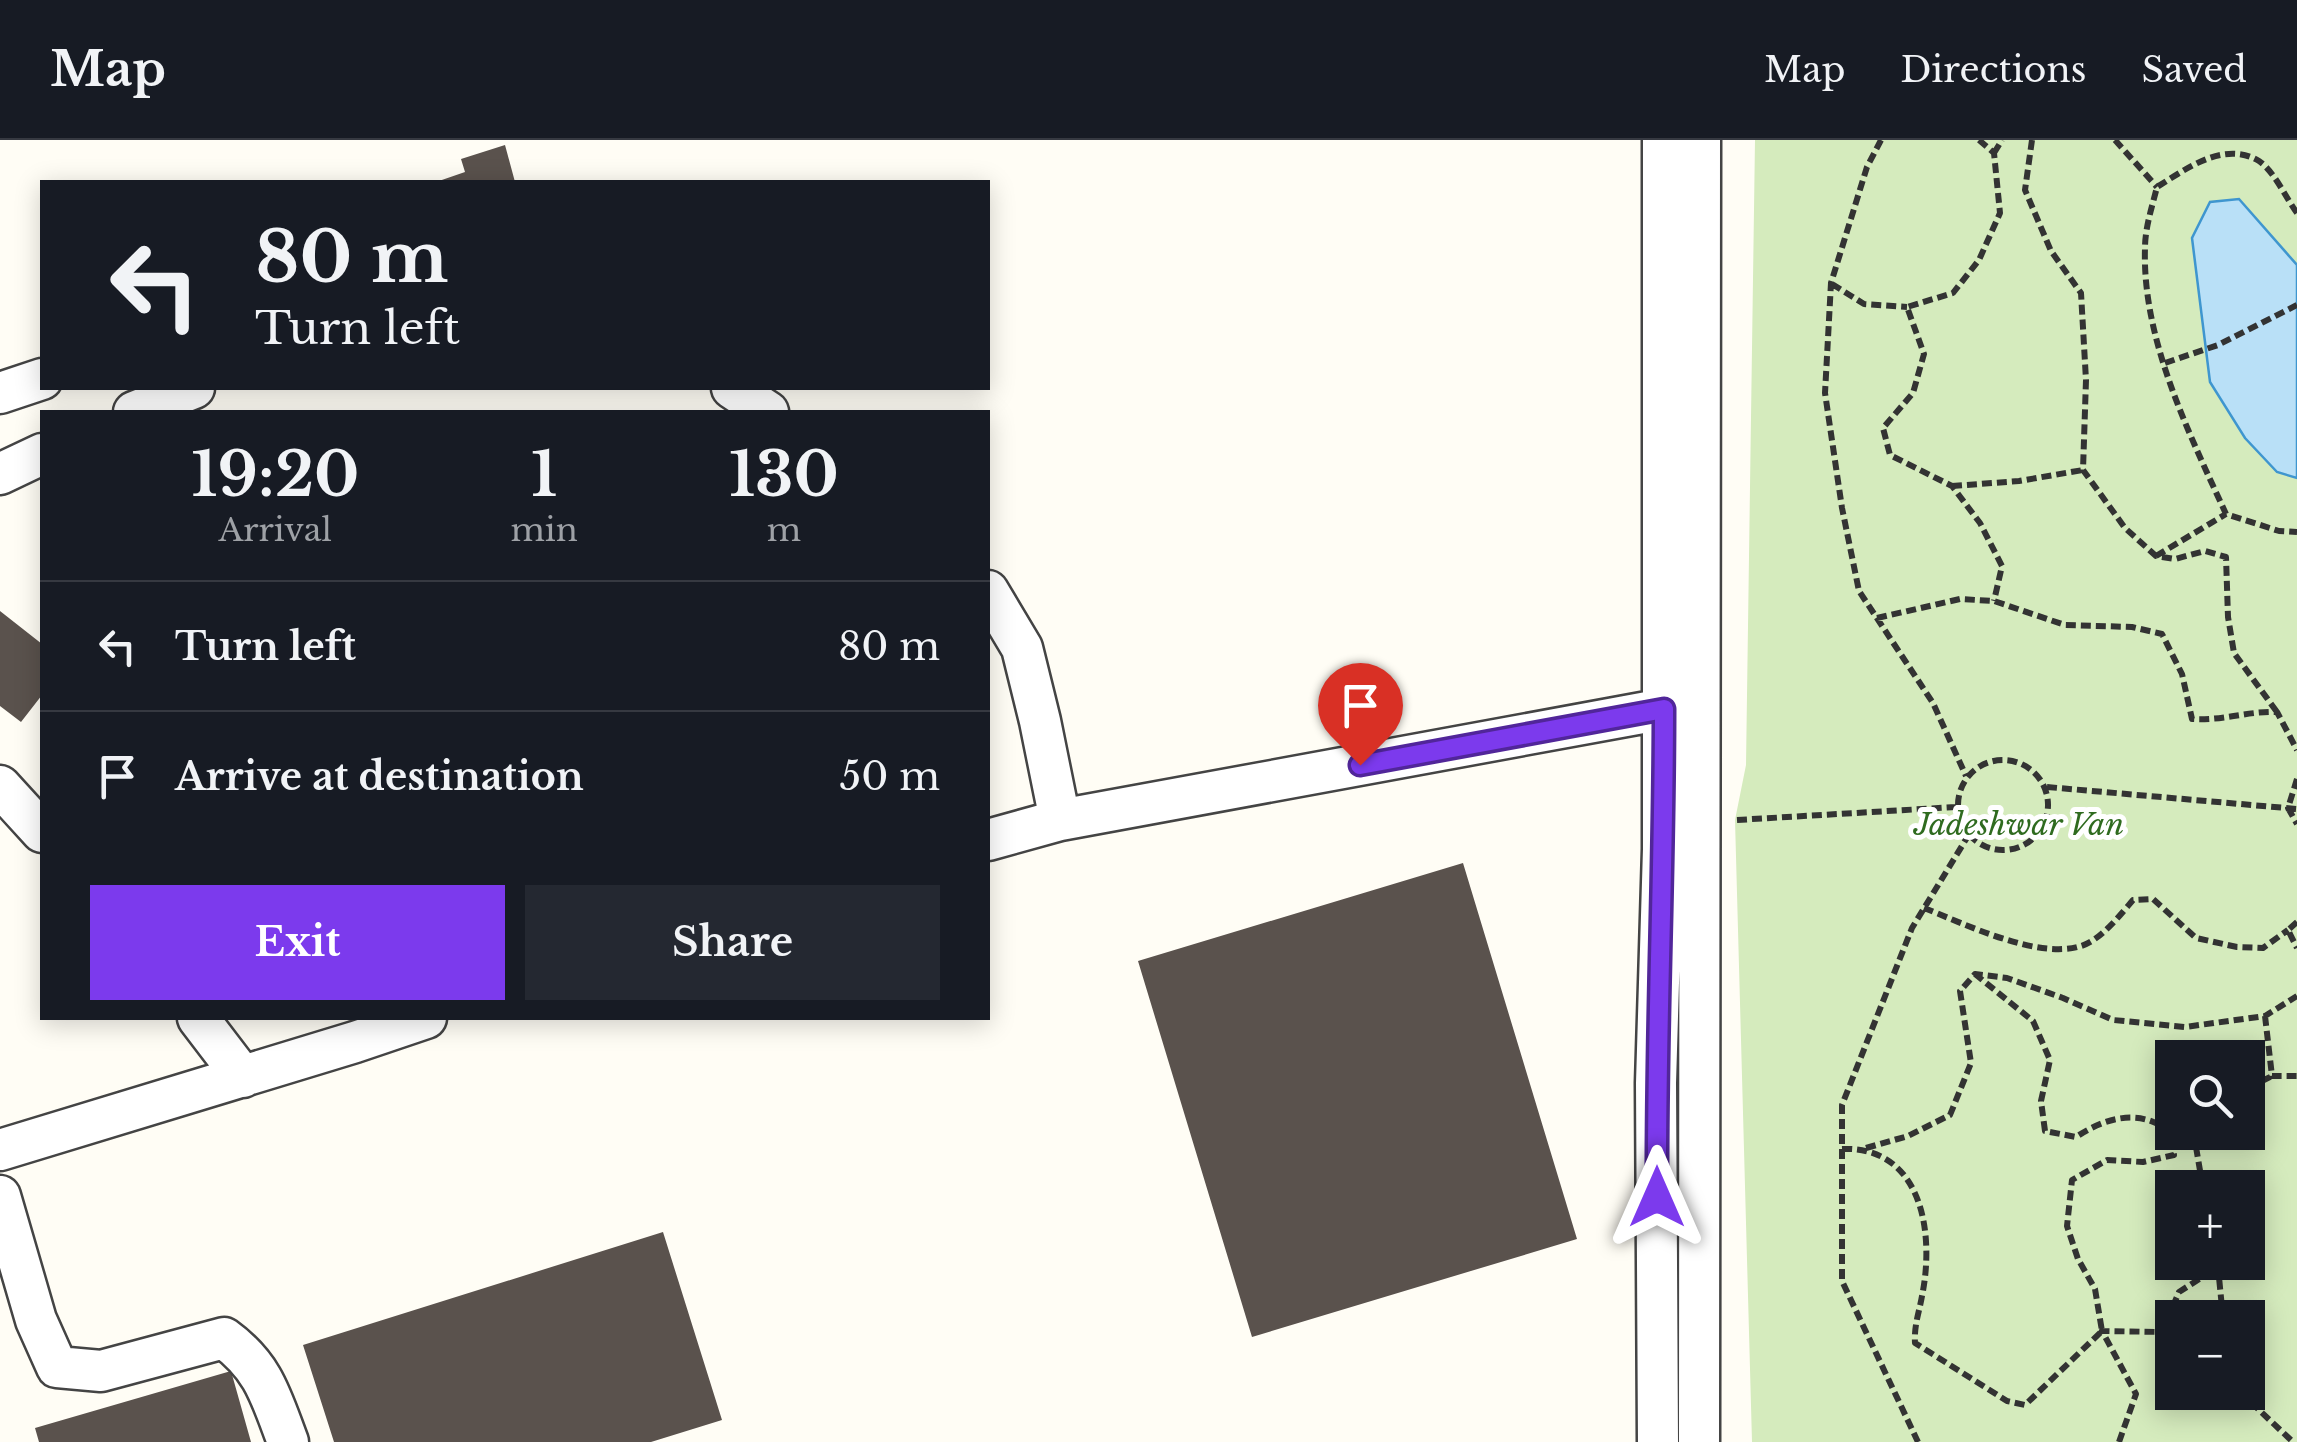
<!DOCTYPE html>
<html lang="en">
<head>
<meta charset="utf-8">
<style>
  :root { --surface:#171b24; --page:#242831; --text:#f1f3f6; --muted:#9ea1a6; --line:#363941; --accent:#7c3aed }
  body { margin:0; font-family:"Libre Baskerville",serif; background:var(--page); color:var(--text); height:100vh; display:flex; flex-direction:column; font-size:38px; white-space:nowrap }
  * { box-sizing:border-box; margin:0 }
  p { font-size:32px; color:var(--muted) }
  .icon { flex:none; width:55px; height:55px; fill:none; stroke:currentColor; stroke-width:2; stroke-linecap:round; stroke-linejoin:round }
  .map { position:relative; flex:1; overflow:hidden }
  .drawer { position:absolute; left:40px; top:270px; width:950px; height:610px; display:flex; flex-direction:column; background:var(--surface); border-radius:0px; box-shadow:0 5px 25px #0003 }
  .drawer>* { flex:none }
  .hud { position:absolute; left:40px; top:40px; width:950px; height:210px; border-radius:0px; box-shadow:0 5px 25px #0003; background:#171b24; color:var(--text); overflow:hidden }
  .buttons { position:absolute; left:2155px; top:900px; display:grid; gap:20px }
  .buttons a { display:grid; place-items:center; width:110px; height:110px; border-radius:0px; background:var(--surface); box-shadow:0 5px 25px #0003; font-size:50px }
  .pin { position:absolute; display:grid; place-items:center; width:85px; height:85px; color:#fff; margin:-102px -42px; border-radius:50% 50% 50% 0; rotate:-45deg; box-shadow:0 0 10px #0007 }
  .pin .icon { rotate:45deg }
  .me { position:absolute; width:110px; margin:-55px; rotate:0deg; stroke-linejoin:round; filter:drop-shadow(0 0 8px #0008) }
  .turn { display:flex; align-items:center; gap:35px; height:210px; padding:0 50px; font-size:45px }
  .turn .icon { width:130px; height:130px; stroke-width:2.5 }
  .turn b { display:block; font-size:70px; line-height:85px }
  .eta { display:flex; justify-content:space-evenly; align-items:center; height:170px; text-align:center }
  .eta b { font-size:60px; font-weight:700; line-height:70px }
  .button { display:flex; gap:20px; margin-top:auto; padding:20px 50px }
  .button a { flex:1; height:115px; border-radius:0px; background:var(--accent); color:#fff; font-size:40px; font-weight:700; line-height:115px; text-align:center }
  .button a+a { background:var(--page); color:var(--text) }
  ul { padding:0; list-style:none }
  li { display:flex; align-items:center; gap:30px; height:130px; padding:0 50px; border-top:2px solid var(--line) }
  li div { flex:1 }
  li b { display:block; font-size:38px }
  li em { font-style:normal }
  header { display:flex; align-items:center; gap:60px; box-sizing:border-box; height:140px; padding:0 50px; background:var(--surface); border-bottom:2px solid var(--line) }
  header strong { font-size:48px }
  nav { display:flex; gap:55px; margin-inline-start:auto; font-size:35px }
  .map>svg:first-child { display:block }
  .green { fill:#d5ebbd; fill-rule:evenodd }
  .water { fill:#b9e0f7; stroke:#3f96cf; stroke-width:2.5 }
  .building { fill:#5a524d }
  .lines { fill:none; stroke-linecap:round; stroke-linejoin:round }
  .minor-casing { stroke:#444; stroke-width:45 }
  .path { stroke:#333; stroke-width:6; stroke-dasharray:10 5; stroke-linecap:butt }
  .minor { stroke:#fff; stroke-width:40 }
  .route-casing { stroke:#51269a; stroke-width:25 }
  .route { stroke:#7c3aed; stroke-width:18 }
  .labels { text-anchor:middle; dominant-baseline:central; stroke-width:10; stroke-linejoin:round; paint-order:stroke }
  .park-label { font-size:30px; font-style:italic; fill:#2f6b1f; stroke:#fff }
</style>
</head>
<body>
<header>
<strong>Map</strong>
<nav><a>Map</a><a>Directions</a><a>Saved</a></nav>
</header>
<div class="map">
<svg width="2297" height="1302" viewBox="0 0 2297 1302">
  <rect width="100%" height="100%" fill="#fffdf5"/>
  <path class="green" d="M1755,0h542v1302h-545l-17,-622 11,-55zM2172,918h76v74h-76zM2172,1048h76v74h-76zM2172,1178h76v74h-76z"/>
  <path class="water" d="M2239,59l58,66v213l-20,-6 -32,-34 -35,-56 -18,-144 18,-36z"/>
  <path class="building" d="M505,5l10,37h-79l29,-10 -4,-13z
    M0,471l42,33v51l-21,27 -21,-16z
    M1463,723l114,376 -325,98 -114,-376z
    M663,1092l59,188 -71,22h-317l-31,-97z
    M231,1231l20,71h-212l-4,-14z"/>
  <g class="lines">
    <defs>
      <path id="minor" d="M732,248l36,24
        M0,253l42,-14
        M134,272l60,-24
        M0,334l42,-20
        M988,451l34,57 18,73 20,99
        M0,646l42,46
        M988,700l72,-20 604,-111
        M198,878l45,59
        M0,1010l355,-108 71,-24
        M0,1056l36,124 21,47 44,4 123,-33c40,29 47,59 64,104
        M1658,1302l-2,-359 7,-234v-709
        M1699,1302l1,-1302"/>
    </defs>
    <use href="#minor" class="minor-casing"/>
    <path class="path" d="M1881,0l-14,27 -36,116 -6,110 17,115 17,83 74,112 33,73
      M1979,0l15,13 6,60 -21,47 -26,33 -46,14 17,47 -11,39 -30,35 7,27 62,31 28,37 22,43 -8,35
      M2032,0l-7,50 26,61 30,42 5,87 -3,90 42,58 31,28 19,3 30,-8 21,6 2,60 6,36 43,59
      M2115,0l42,47
      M1994,13l8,-13
      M2297,73c-11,-15 -23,-42 -38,-52 -35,-21 -73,8 -102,26 -5,20 -12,41 -12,61 -3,91 44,185 81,266l53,17 18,1
      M1832,144l32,20 43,3
      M2165,223l53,-18 79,-40
      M1952,346l67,-5 64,-11
      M2156,416l70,-42
      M1877,478l83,-19 34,2 71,24 67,2 30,7 20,40 10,45c30,2 55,-8 85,-7l20,38
      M1958 665a45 45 0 1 1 90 0a45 45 0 1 1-90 0Z
      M2297,639l-9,29 9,16
      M2047,647l250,22
      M1737,680l219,-13
      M1924,768c41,16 114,52 157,38 20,-6 39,-31 52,-46l20,-1 43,39 41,9 26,1 25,-18
      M2297,782l-9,8 9,18
      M2265,876l7,60h25
      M2248,948l24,-12
      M2198,992l-2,15 7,41
      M1866,1008l42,-12 42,-21 21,-52 -11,-72 15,-17 32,4 56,20 50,22 72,7 80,-11 32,-20
      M1842,1009c80,-3 93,84 80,147 -3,17 -8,29 -7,47l92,58 18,4 77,-74 -7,-42 -17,-30 -11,-33 5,-46 35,-20 36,2 31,-7 -4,-23c-29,-24 -64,-15 -94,5l-31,-6 -4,-30 9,-41 -17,-39 -58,-47
      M2240,1252l53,50
      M1918,1302l-76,-161v-176l70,-177 56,-92
      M2119,1302l17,-48 -34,-63 60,1 17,-40 39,-25 5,51"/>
    <use href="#minor" class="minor"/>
  </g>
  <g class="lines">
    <defs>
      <path id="route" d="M1360,625l304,-56c0,163 -8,326 -7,488"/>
    </defs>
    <use href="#route" class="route-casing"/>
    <use href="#route" class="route"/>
  </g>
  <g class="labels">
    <g class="park-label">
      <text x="2019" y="684">Jadeshwar Van</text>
    </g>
  </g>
</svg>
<div class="buttons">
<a><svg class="icon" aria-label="search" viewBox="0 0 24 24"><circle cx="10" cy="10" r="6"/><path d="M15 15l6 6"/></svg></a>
<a>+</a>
<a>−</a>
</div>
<div class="pin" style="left:1360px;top:625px;background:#d93025"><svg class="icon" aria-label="arrive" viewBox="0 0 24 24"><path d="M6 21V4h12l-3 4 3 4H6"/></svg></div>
<svg class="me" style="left:1657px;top:1057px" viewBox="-20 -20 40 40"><path d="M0-17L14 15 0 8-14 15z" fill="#7c3aed" stroke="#fff" stroke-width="4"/></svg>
<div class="hud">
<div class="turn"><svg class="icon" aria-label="left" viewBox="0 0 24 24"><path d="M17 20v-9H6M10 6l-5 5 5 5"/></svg><div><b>80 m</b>Turn left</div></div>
</div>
<section class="drawer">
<div class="eta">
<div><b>19:20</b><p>Arrival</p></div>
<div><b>1</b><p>min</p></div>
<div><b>130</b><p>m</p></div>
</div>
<ul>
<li><svg class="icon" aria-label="left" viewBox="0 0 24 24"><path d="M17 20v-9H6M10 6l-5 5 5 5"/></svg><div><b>Turn left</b></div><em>80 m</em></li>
<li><svg class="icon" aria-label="arrive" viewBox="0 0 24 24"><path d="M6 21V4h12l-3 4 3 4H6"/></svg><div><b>Arrive at destination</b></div><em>50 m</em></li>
</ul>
<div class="button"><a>Exit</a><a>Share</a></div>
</section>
</div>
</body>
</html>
